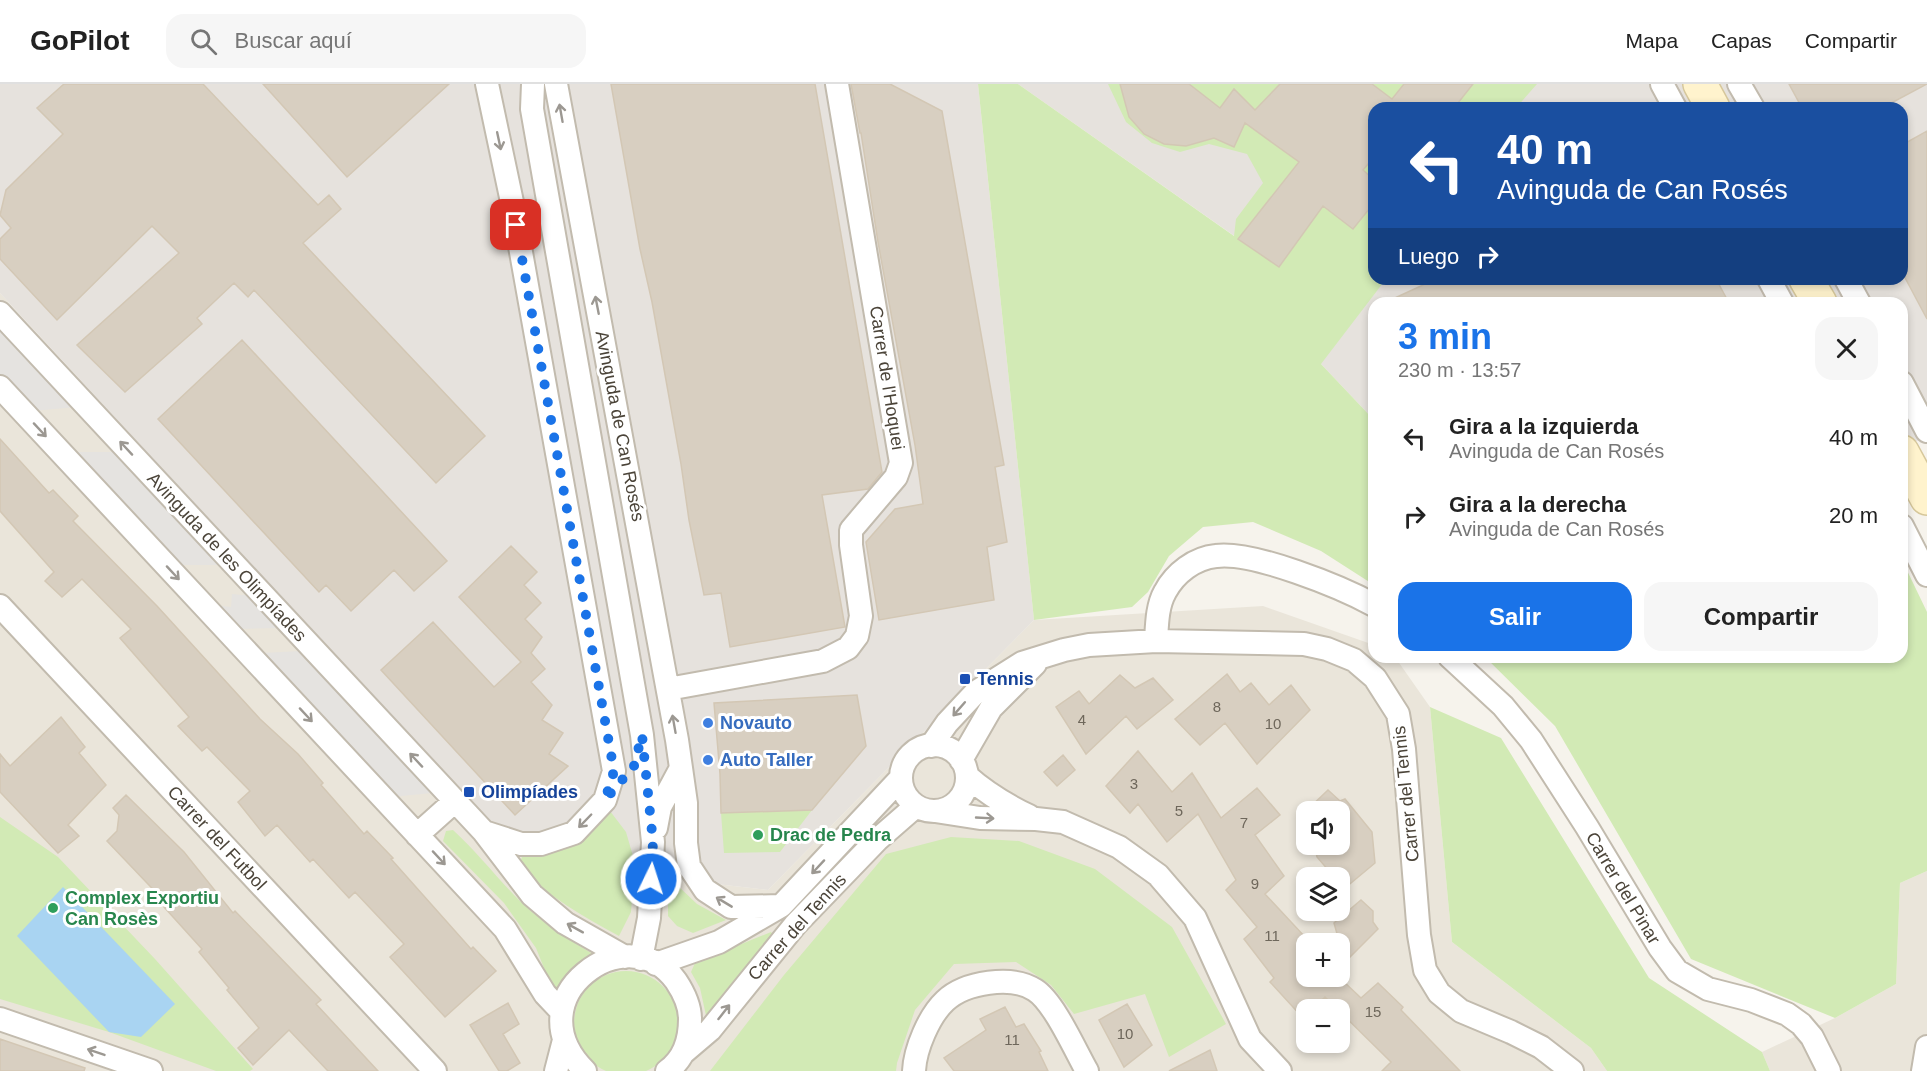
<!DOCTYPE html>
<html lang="es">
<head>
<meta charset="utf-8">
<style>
  :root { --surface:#fff; --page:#f6f6f6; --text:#222; --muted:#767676; --line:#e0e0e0; --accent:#1a73e8 }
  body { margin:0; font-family:Arial,sans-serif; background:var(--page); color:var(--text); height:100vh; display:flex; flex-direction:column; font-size:22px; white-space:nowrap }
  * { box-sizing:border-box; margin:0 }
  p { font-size:20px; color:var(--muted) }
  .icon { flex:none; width:33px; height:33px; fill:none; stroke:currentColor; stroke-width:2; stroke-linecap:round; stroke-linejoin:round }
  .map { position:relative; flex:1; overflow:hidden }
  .side { position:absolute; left:1368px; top:213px; width:540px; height:366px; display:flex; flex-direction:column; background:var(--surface); border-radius:18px; box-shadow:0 3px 9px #0003 }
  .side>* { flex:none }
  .banner { position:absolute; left:1368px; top:18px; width:540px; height:183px; border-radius:18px; box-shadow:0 3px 9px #0003; background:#1a4fa0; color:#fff; overflow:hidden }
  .fabs { position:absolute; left:1296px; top:717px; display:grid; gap:12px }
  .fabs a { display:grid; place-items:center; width:54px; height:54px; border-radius:12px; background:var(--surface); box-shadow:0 3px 9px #0003; font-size:30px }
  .pin { position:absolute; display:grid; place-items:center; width:51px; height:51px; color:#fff; margin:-26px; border-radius:12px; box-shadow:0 3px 9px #0006 }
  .me { position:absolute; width:66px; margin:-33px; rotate:4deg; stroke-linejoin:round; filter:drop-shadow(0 0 4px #0008) }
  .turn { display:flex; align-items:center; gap:21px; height:126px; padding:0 30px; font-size:27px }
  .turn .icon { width:78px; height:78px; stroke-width:2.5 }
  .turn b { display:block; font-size:42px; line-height:51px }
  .then { display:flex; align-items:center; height:57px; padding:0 30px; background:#0003; gap:12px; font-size:22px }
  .round { display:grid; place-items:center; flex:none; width:63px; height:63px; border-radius:18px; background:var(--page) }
  .overview { display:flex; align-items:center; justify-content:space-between; height:102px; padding:0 30px }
  h1 { font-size:36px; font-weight:600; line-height:45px; color:var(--accent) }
  .primary-button { display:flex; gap:12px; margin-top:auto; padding:12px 30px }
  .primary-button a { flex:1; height:69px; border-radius:18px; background:var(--accent); color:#fff; font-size:24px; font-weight:600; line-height:69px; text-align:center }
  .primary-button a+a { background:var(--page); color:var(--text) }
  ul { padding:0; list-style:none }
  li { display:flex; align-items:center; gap:18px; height:78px; padding:0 30px }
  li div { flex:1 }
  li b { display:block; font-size:22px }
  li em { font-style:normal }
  header { display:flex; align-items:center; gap:36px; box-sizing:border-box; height:84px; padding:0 30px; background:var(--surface); border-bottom:2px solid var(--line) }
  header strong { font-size:28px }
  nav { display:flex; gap:33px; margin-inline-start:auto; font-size:21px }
  .search { width:420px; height:54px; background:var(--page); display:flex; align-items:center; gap:15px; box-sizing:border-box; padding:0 21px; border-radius:18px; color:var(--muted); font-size:22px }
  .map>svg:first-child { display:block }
  .residential { fill:#eae5da; fill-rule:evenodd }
  .industrial { fill:#e6e2dd; fill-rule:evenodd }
  .green { fill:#d2eab5 }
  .parking { fill:#e5e3e0 }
  .water { fill:#a9d4f2 }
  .building { fill:#d8cfc1; stroke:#d3c7b4; stroke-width:1.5 }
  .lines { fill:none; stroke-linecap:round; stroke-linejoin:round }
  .minor-casing { stroke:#c2bbae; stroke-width:26 }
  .secondary-casing { stroke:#d6c79b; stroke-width:36 }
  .minor { stroke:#fff; stroke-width:22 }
  .secondary { stroke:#fff3cd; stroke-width:33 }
  .oneway { stroke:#9c9892 }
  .route { stroke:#1a73e8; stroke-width:10; stroke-dasharray:0 18 }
  .transit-dot { fill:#1a4fb4; stroke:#fff; stroke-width:2 }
  .shop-dot { fill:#3f7fe0; stroke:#fff; stroke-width:2 }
  .leisure-dot { fill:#2e9e5b; stroke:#fff; stroke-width:2 }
  .labels { text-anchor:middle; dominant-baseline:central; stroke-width:6; stroke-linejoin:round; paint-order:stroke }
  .number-label { font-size:15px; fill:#6e675b }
  .street-label { font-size:18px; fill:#4b4439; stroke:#fff }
  .transit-label { font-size:18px; font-weight:bold; fill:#164399; stroke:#fff; text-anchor:start }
  .shop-label { font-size:18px; font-weight:bold; fill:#366cbe; stroke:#fff; text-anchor:start }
  .leisure-label { font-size:18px; font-weight:bold; fill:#27864d; stroke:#fff; text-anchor:start }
</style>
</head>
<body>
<header>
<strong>GoPilot</strong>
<div class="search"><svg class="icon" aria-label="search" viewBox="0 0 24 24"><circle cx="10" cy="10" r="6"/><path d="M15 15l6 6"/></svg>Buscar aquí</div>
<nav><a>Mapa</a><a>Capas</a><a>Compartir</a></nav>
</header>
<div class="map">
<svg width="1927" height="987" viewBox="0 0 1927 987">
  <rect width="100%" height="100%" fill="#f6f3ec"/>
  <path class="residential" d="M0,209l526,569 242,28 266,-270 229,-14 111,39v12h21l35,50 22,235 139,106 16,23h-1607zM1306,728h34v32h-34zM1306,794h34v32h-34zM1306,860h34v32h-34zM1306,926h34v32h-34z
    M1927,787v200h-157l-8,-19 73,-34 61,-34 4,-101z"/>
  <path class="industrial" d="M0,0h978l56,536 -266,270 -242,-28 -526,-569z
    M1018,0h909v353l-25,10v-144h-528v117l-70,-74 3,-59zM1374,24h528v171h-528z"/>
  <path class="green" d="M978,0h40l216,152 2,-17 27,-36 -16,-29 -38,-10 -29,8 -28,-9 -26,-21 -18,-38h429l-21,24h-142v171h12l-65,85 53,56v165l-53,-34 -68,-29 -50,5 -34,29 -21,36 -16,15 -98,13z
    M1902,476l25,52v259l-27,12 -4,101 -61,34 -144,-59 -136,-233 -70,-69h417z
    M1430,623l71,31 148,240 113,74 8,19h-163l-16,-23 -139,-106z
    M812,726l-32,42 -56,1 -3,-40z
    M610,727l16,21 9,31 -4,49 -12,24c-37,-20 -70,-39 -100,-69l4,-14 38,-3 36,-23z
    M0,733l58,40 97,102 98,110 -3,2h-34l-107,-39 -109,-33z
    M453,746c22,20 40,43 61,65 23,24 50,42 79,59l-35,40 -4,-1 -18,-45 -32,-45 -61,-62 3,-10z
    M951,753l68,4 76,28 77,58 54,97 -57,33 -24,-63 -71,20 -23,-29 -35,-23 -62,2 -39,46 -18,53 -1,8h-186l74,-96 102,-121z
    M668,770l8,30 21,20 29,16 -33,13 -16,-7 -9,-10z
    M771,848l4,6 -68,82 -7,-32 -9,-16 4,-9z
    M574 939a52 52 0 1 1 104 0a52 52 0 1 1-104 0Z"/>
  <path class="parking" d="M0,243l76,80 -44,4 -32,-33z
    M73,368h44l105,113h-45z
    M232,510l21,2 26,32 -43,1 -22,-24 17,2z
    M300,567l132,142 -41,4 -129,-144z"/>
  <path class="water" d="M63,803l112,117 -34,33 -32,-5 -92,-96z"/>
  <path class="building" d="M64,0h139l115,121 11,-10 12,14 -38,34 182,193 -49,47 -182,-193 -6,7 -14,-14 -37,35 5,6 -77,68 -48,-47 102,-92 -27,-27 -95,94 -57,-61v-20l11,-11 -11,-13 6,-25 57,-56 -26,-26z
    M263,0h186l-102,93z
    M611,0h204l67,388 -14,17 -46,6 23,132 -115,20 -9,-54 -17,2 -15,-75 -8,-56 -29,-162 -12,-53z
    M851,0h39l52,27 62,354 -9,2 12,75 -20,5 7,53 -115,20 -13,-78 29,-33 28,-5 -8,-59 -37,-203 -17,-109h-1z
    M1120,0h69l31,24 14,-19 21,21 25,-26h92l20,15 12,-15h69l-19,24h-80v49l-11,13 11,10v23l-21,26 -30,-23 -44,61 -41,-28 61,-77 -54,-39 -11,24 -20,-9 -28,8 -22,-2 -20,-10 -15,-17z
    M1789,0h138l-45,24h-80z
    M1927,47v188l-25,-47v-127z
    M1436,195h280l13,24h-345z
    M242,256l205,221 -33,30 -20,-21 -43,41 -25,-26 -7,7 -161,-173z
    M0,355l49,54 4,-3 25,26 -5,5 84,85 103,113 38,35 25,29 -2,2 43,49 3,-3 26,27 -2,1 80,90 2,-2 23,24 -51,46 -55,-60 14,-13 -49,-52 -6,6 -36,-39 -3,3 -33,-37 -12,11 -27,-34 12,-11 -43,-44 -5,4 -24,-25 11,-9 -69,-79 11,-9 -49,-50 -20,18 -17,-16 9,-9 -54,-61z
    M511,462l26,26 -13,13 17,18 -16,16 17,18 -11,16 14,16 -14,13 21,23 -10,15 21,13 -14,21 19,12 -53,49 -134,-145 52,-48 61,65 27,-25 -62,-65z
    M1227,590l13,18 11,-9 18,22 22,-20 19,25 -53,54 -32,-41 -25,22 -25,-26z
    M1120,591l15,13 18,-10 20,22 -36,29 -11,-13 -40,38 -30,-47 23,-16 10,13z
    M857,611l9,51 -54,64 -91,3 -1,-39 -6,-71z
    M61,633l24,30 -6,6 27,32 -38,40 11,11 -21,17 -58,-61v-38l10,12z
    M1138,667l34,41 20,-19 29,45 36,-30 23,27 -25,20 29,41 -19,18 41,44v38h40l-4,4 19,18 17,-15 25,24 -2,3 59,61h-78l9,-9 -66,-65 -13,13h-6v4l-3,4 -33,-36 4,-4 -30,-39 13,-12 -31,-37 10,-10 -38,-66 -31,28 -29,-38 -8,9 -24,-27z
    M1063,671l12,15 -18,16 -13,-14z
    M1328,706l12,11 5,-2 27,33 3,31 -30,25 -5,-6v-4h-5l-18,-21 -3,-13h26v-32h-34v6l-1,-6z
    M126,711l58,57 49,61 2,-2 86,89 -5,4 62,67h-50l-39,-41 -36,35 -15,-17 21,-20 -32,-38 2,-2 -30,-36 3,-3 -38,-42 3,-3 -60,-63 10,-10 2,-16 -6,-7z
    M1361,816l12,11v11l5,7 -33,33 -11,-39z
    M508,919l11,21 -16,10 17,29 -13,8h-8l-29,-46z
    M1127,920l25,41 -28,22 -25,-47z
    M1005,923l11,20 8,-3 17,27 -2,1 9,19h-94l-10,-13 42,-28 -6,-11z
    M0,955l85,29 -1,3h-84z
    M1210,966l7,21h-48z"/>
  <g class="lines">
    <defs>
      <path id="minor" d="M533,0l-1,25 110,626 11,107 -4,76 -8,41
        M556,0l121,656 9,63v40l3,23 16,24 26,17 50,-1
        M1662,0l13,24
        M1739,0l14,24
        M1769,195l13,24
        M1846,195l13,24
        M0,229l484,519 48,63 33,28 60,34
        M1902,299l25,48
        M0,303l505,542 40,65 17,18
        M1902,442l25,49
        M0,522l435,465
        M1156,557c1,-16 1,-35 9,-49 10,-19 30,-34 51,-36 37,-5 125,31 158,49
        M1450,573l53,49 28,34 56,87 73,121 17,23 31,18 43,11 36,14 14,10 11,13 17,34
        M668,605l155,-28 25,-13 9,-12 4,-20 -10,-71v-15l45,-53 5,-14 -64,-379
        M901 694a33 33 0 1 1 66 0a33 33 0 1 1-66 0Z
        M931,662l16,-23 29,-31 46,-29 42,-13 25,-5 67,-4 148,3 23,5 27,11 21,18 23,36 6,35 15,186 6,35 14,23 22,18 50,21 30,15 31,24
        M961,676l30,-52 44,-44
        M967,692c19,17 39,29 62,40
        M935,727l45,7 56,1 27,3 56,25 39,28 37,43 55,121 30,32
        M656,744l4,-21 21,-39
        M484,748l37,12h20l33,-11 31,-33 9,-29 -102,-569 -25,-118
        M417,751l38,-34
        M656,880l63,-22 62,-36 120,-128
        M0,935l151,52
        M683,969l27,-23 85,-105 82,-85 39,-34
        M556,987l8,-31
        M585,987c-74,-74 44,-157 91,-90 8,12 14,24 14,38 0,20 -6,40 -23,52
        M914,987c1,-22 15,-55 31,-70 20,-19 67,-26 90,-11 19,12 40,60 52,81
        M1923,987l4,-24"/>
      <path id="secondary" d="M1700,0l13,24
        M1806,195l14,24
        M1902,368l25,46"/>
    </defs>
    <use href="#minor" class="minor-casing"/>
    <use href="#secondary" class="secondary-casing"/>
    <use href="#minor" class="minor"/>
    <use href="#secondary" class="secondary"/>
  </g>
  <defs><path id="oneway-shaft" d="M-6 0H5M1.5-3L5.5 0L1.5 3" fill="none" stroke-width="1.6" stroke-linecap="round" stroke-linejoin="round" transform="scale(1.5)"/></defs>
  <g class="oneway">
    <use href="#oneway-shaft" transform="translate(561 29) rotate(-100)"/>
    <use href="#oneway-shaft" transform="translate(499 57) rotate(78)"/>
    <use href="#oneway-shaft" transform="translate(597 221) rotate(-101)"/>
    <use href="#oneway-shaft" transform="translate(40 346) rotate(47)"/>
    <use href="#oneway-shaft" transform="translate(126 364) rotate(-133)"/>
    <use href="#oneway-shaft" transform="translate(173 489) rotate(47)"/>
    <use href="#oneway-shaft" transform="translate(959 625) rotate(131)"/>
    <use href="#oneway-shaft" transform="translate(306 631) rotate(47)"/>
    <use href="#oneway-shaft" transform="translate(674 640) rotate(-100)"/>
    <use href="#oneway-shaft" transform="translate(416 676) rotate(-133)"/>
    <use href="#oneway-shaft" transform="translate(985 734) rotate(3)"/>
    <use href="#oneway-shaft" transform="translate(585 737) rotate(134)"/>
    <use href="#oneway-shaft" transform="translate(439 774) rotate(47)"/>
    <use href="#oneway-shaft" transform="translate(818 783) rotate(133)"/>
    <use href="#oneway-shaft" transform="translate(724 818) rotate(-149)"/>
    <use href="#oneway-shaft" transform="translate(575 844) rotate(-151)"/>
    <use href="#oneway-shaft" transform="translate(724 928) rotate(-52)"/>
    <use href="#oneway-shaft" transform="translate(96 968) rotate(-161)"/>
  </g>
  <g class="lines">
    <path class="route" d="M516,141l98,546 -9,29 29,-34 8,-31 11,107 -2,37"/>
  </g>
  <g class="transit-dot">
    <rect x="959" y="589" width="12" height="12" rx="3"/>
    <rect x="463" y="702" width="12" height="12" rx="3"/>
  </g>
  <g class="shop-dot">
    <circle cx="708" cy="639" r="6"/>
    <circle cx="708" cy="676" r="6"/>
  </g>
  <g class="leisure-dot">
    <circle cx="758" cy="751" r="6"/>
    <circle cx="53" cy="824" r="6"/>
  </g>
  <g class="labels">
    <g class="number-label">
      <text x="1217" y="622">8</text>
      <text x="1082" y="635">4</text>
      <text x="1273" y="639">10</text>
      <text x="1134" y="699">3</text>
      <text x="1179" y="726">5</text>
      <text x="1244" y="738">7</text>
      <text x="1255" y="799">9</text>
      <text x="1272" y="851">11</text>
      <text x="1373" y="927">15</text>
      <text x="1125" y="949">10</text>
      <text x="1012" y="955">11</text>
    </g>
    <g class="street-label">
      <text transform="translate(887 294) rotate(81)">Carrer de l'Hoquei</text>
      <text transform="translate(620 342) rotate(79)">Avinguda de Can Rosés</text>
      <text transform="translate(227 473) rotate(47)">Avinguda de les Olimpíades</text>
      <text transform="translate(1406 710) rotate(-96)">Carrer del Tennis</text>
      <text transform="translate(217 754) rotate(47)">Carrer del Futbol</text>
      <text transform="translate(1623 804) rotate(59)">Carrer del Pinar</text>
      <text transform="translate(797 843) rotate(-48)">Carrer del Tennis</text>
    </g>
    <g class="transit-label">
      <text x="977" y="595">Tennis</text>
      <text x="481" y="708">Olimpíades</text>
    </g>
    <g class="shop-label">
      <text x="720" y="639">Novauto</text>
      <text x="720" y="676">Auto Taller</text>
    </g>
    <g class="leisure-label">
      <text x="770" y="751">Drac de Pedra</text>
      <text x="65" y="814">Complex Exportiu<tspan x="65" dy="21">Can Rosès</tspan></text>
    </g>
  </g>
</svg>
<div class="fabs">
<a><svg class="icon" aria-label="sound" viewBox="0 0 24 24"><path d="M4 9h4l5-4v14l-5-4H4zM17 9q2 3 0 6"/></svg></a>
<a><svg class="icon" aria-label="layers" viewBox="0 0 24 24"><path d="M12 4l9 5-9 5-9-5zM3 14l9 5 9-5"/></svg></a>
<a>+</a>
<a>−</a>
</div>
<div class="pin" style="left:516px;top:141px;background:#d93025"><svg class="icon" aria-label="arrive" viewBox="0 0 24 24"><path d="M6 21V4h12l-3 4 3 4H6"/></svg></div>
<svg class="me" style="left:651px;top:795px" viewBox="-20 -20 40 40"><circle r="17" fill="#1a73e8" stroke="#fff" stroke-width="3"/><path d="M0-11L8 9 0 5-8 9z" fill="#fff"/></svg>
<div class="banner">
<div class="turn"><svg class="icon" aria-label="left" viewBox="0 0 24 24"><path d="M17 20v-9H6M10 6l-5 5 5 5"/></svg><div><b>40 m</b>Avinguda de Can Rosés</div></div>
<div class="then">Luego<svg class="icon" aria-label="right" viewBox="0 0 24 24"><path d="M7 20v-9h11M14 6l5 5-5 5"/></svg></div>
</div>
<section class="side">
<div class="overview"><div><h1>3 min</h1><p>230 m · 13:57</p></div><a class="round"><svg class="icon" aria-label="close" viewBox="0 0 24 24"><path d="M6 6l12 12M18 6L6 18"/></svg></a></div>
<ul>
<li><svg class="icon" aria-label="left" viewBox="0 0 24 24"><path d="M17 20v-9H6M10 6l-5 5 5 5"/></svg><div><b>Gira a la izquierda</b><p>Avinguda de Can Rosés</p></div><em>40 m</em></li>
<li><svg class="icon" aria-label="right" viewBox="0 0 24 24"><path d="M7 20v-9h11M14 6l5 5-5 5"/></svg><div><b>Gira a la derecha</b><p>Avinguda de Can Rosés</p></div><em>20 m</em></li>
</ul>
<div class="primary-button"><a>Salir</a><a>Compartir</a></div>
</section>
</div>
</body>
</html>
